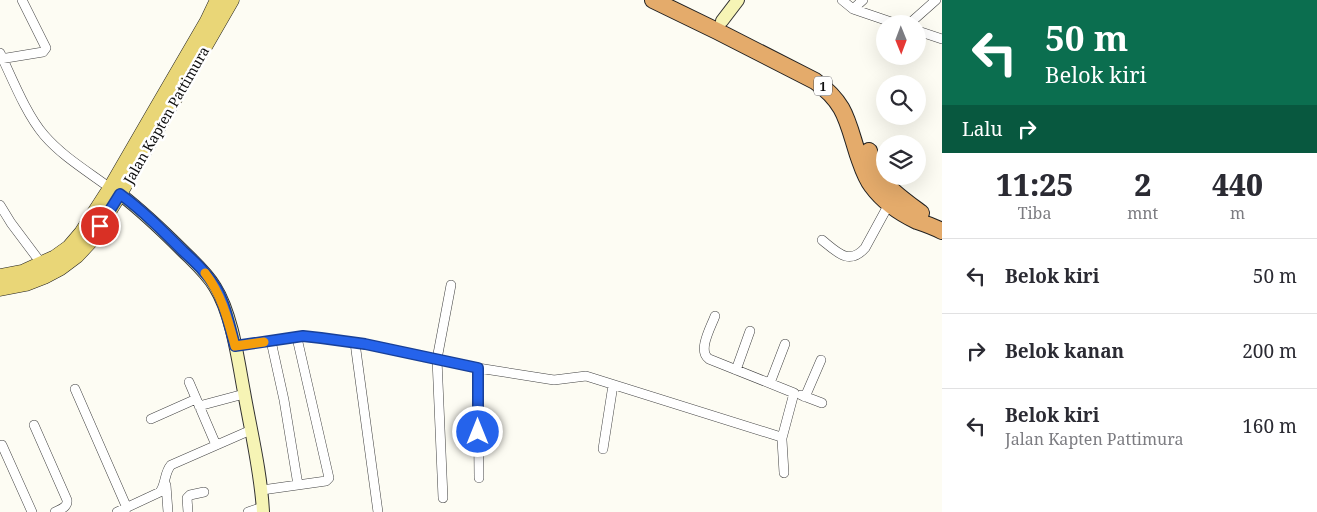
<!DOCTYPE html>
<html lang="id">
<head>
<meta charset="utf-8">
<style>
  :root { --surface:#fff; --page:#f7f7f7; --text:#2b2b33; --muted:#7c7c81; --line:#e1e1e2 }
  body { margin:0; font-family:"Noto Serif",serif; background:var(--page); color:var(--text); height:100vh; display:flex; flex-direction:column; font-size:19px; white-space:nowrap }
  * { box-sizing:border-box; margin:0 }
  p { font-size:16px; color:var(--muted) }
  .icon { flex:none; width:28px; height:28px; fill:none; stroke:currentColor; stroke-width:2; stroke-linecap:round; stroke-linejoin:round }
  .map { position:relative; flex:1; overflow:hidden }
  .drawer { display:flex; flex-direction:column; background:var(--surface); width:375px }
  .drawer>* { flex:none }
  .top-card { background:#0b6e4f; color:#fff; overflow:hidden }
  .needle { width:32px; rotate:179deg }
  .fabs { position:absolute; left:876px; top:15px; display:grid; gap:10px }
  .fabs a { display:grid; place-items:center; width:50px; height:50px; border-radius:50%; background:var(--surface); box-shadow:0 5px 20px #0002; font-size:25px }
  .pin { position:absolute; display:grid; place-items:center; width:42px; height:42px; color:#fff; margin:-21px; border:2px solid #fff; border-radius:50%; box-shadow:0 1px 5px #0007 }
  .me { position:absolute; width:55px; margin:-28px; rotate:0deg; stroke-linejoin:round; filter:drop-shadow(0 0 4px #0008) }
  .turn { display:flex; align-items:center; gap:18px; height:105px; padding:0 20px; font-size:22px }
  .turn .icon { width:65px; height:65px; stroke-width:2.5 }
  .turn b { display:block; font-size:35px; line-height:42px }
  .then { display:flex; align-items:center; height:48px; padding:0 20px; background:#0003; gap:10px; font-size:19px }
  .eta { display:flex; justify-content:space-evenly; align-items:center; height:85px; text-align:center }
  .eta b { font-size:30px; font-weight:800; line-height:35px }
  ul { padding:0; list-style:none }
  li { display:flex; align-items:center; gap:15px; height:75px; padding:0 20px; border-top:1px solid var(--line) }
  li div { flex:1 }
  li b { display:block; font-size:19px }
  li em { font-style:normal }
  main { display:flex; flex:1; min-height:0 }
  .map>svg:first-child { display:block }
  .lines { fill:none; stroke-linecap:round; stroke-linejoin:round }
  .street-casing { stroke:#424242; stroke-width:10 }
  .secondary-casing { stroke:#313131; stroke-width:14 }
  .primary-casing { stroke:#202020; stroke-width:15 }
  .highway-casing { stroke:#202020; stroke-width:18 }
  .street { stroke:#fff; stroke-width:9 }
  .secondary { stroke:#f6f4b5; stroke-width:12 }
  .primary { stroke:#e9d677; stroke-width:14 }
  .highway { stroke:#e4ab6b; stroke-width:16 }
  .route-casing { stroke:#184099; stroke-width:12 }
  .route { stroke:#2563eb; stroke-width:9 }
  .slow { stroke:#f59e0b; stroke-width:9 }
  .labels { text-anchor:middle; dominant-baseline:central; stroke-width:5; stroke-linejoin:round; paint-order:stroke }
  .shield { fill:#fff; stroke:#575757; stroke-width:1 }
  .shield-label { font-size:12px; font-weight:bold; fill:#0f0f0f }
  .street-label { font-size:14px; fill:#0f0f0f; stroke:#fff }
</style>
</head>
<body>
<main>
<div class="map">
<svg width="942" height="512" viewBox="0 0 942 512">
  <rect width="100%" height="100%" fill="#fdfcf3"/>
  <g class="lines">
    <defs>
      <path id="street" d="M842,0l11,9 44,15
        M853,9l10,-9
        M909,24l27,-24
        M918,31l24,8
        M0,53c12,25 26,61 44,82 18,21 43,36 66,53
        M0,59l43,-7 3,-4 -24,-48
        M0,205l11,18 30,40
        M822,240c15,12 27,26 43,8l24,-44
        M715,316c-4,11 -18,35 -6,43l85,34 -12,45
        M271,341l13,59 14,85
        M355,343l23,169
        M235,346l68,-10 62,8 113,24 76,12 32,-4 195,61 1,3 2,33
        M478,368l1,110
        M736,370l14,-39
        M189,382l27,63
        M770,383l15,-39
        M75,389l52,119
        M801,395l21,8
        M805,397l16,-37
        M199,406l45,-12
        M151,419l45,-20
        M34,425l33,75c1,7 -6,9 -12,12
        M2,445l30,67
        M603,449l10,-64
        M166,485l2,27
        M262,490l64,-9 3,-3 -32,-140
        M443,498l-6,-139 14,-74
        M117,512l43,-20c6,-8 4,-19 11,-27l80,-35
        M188,512l-1,-14 3,-3 14,-3
        M248,512l15,-5"/>
      <path id="secondary" d="M722,21l16,-21
        M120,194c22,17 42,36 62,56 12,12 24,22 33,37 17,27 23,73 29,105 7,40 17,80 19,120"/>
      <path id="primary" d="M0,276l22,-4 33,-15 14,-10 12,-14 29,-45 44,-76 53,-91 10,-21
        M0,289l26,-5 18,-7 17,-9 16,-12 14,-15 29,-47 112,-194"/>
      <path id="highway" d="M653,0l64,31 98,50c31,22 32,40 43,74 4,11 7,22 14,31 11,15 28,27 45,35 9,3 17,6 25,10
        M869,151c2,7 4,15 8,22 11,16 28,28 44,40"/>
    </defs>
    <use href="#street" class="street-casing"/>
    <use href="#secondary" class="secondary-casing"/>
    <use href="#primary" class="primary-casing"/>
    <use href="#highway" class="highway-casing"/>
    <use href="#street" class="street"/>
    <use href="#secondary" class="secondary"/>
    <use href="#primary" class="primary"/>
    <use href="#highway" class="highway"/>
  </g>
  <g class="lines">
    <defs>
      <path id="route" d="M100,226l20,-32c23,17 43,37 63,57 12,11 24,22 33,37 10,18 14,39 19,58l68,-10 18,2 44,6 113,24v64"/>
    </defs>
    <use href="#route" class="route-casing"/>
    <use href="#route" class="route"/>
    <path class="slow" d="M205,273c17,22 23,47 30,73l29,-4"/>
  </g>
  <g class="labels">
    <rect class="shield" x="814" y="76.5" width="18" height="19" rx="4"/>
    <g class="shield-label">
      <text x="823" y="86">1</text>
    </g>
    <g class="street-label">
      <text transform="translate(166 115) rotate(-60)">Jalan Kapten Pattimura</text>
    </g>
  </g>
</svg>
<div class="fabs">
<a><svg class="needle" viewBox="-14 -14 28 28"><path d="M0-13l5 13h-10z" fill="#e53935"/><path d="M0 13l5-13h-10z" fill="#7c7c81"/></svg></a>
<a><svg class="icon" aria-label="search" viewBox="0 0 24 24"><circle cx="10" cy="10" r="6"/><path d="M15 15l6 6"/></svg></a>
<a><svg class="icon" aria-label="layers" viewBox="0 0 24 24"><path d="M12 4l9 5-9 5-9-5zM3 14l9 5 9-5"/></svg></a>
</div>
<div class="pin" style="left:100px;top:226px;background:#d93025"><svg class="icon" aria-label="arrive" viewBox="0 0 24 24"><path d="M6 21V4h12l-3 4 3 4H6"/></svg></div>
<svg class="me" style="left:478px;top:432px" viewBox="-20 -20 40 40"><circle r="17" fill="#2563eb" stroke="#fff" stroke-width="3"/><path d="M0-11L8 9 0 5-8 9z" fill="#fff"/></svg>
</div>
<section class="drawer">
<div class="top-card">
<div class="turn"><svg class="icon" aria-label="left" viewBox="0 0 24 24"><path d="M17 20v-9H6M10 6l-5 5 5 5"/></svg><div><b>50 m</b>Belok kiri</div></div>
<div class="then">Lalu<svg class="icon" aria-label="right" viewBox="0 0 24 24"><path d="M7 20v-9h11M14 6l5 5-5 5"/></svg></div>
</div>
<div class="eta">
<div><b>11:25</b><p>Tiba</p></div>
<div><b>2</b><p>mnt</p></div>
<div><b>440</b><p>m</p></div>
</div>
<ul>
<li><svg class="icon" aria-label="left" viewBox="0 0 24 24"><path d="M17 20v-9H6M10 6l-5 5 5 5"/></svg><div><b>Belok kiri</b></div><em>50 m</em></li>
<li><svg class="icon" aria-label="right" viewBox="0 0 24 24"><path d="M7 20v-9h11M14 6l5 5-5 5"/></svg><div><b>Belok kanan</b></div><em>200 m</em></li>
<li><svg class="icon" aria-label="left" viewBox="0 0 24 24"><path d="M17 20v-9H6M10 6l-5 5 5 5"/></svg><div><b>Belok kiri</b><p>Jalan Kapten Pattimura</p></div><em>160 m</em></li>
</ul>
</section>
</main>
</body>
</html>
